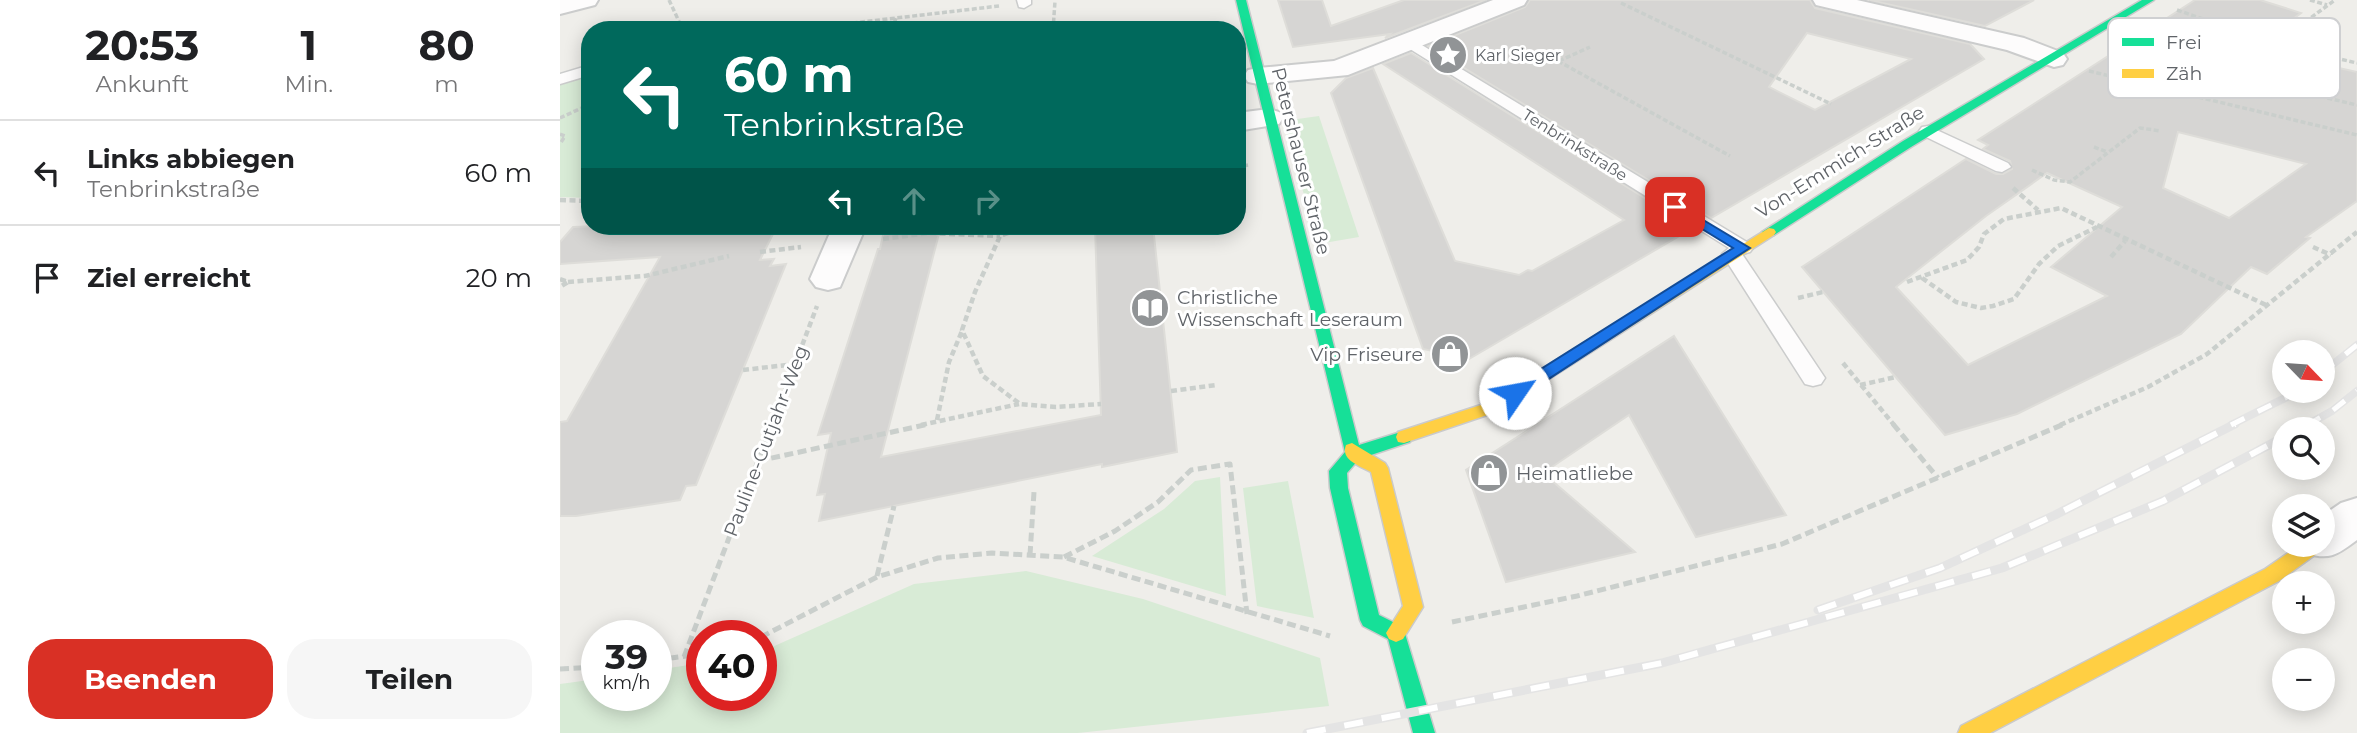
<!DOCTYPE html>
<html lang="de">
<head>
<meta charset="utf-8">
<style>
  :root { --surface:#fff; --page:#f6f6f6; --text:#202124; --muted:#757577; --line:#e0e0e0; --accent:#d93025 }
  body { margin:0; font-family:Montserrat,sans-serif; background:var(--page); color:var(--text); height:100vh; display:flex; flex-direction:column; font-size:26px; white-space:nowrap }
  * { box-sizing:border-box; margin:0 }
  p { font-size:23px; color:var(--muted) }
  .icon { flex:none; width:38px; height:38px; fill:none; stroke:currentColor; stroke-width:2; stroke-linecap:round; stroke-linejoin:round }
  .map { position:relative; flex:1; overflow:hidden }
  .side { display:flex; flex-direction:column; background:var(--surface); width:560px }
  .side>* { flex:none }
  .top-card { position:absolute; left:21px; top:21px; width:665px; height:214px; border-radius:28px; box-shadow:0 4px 18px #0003; background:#00695c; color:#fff; overflow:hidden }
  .needle { width:46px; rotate:115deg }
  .buttons { position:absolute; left:1712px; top:340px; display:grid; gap:14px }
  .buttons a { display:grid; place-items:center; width:63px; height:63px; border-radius:50%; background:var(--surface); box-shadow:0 4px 18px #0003; font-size:35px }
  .speed { position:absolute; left:21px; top:620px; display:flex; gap:14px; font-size:35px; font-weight:700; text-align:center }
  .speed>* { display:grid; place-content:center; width:91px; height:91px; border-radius:50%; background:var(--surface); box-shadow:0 4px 18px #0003; line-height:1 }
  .speed small { font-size:18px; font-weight:400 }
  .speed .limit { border:10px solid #d22; background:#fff; color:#111 }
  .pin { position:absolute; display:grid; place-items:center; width:60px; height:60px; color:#fff; margin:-30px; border-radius:14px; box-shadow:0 4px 10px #0006 }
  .me { position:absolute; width:77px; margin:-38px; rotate:57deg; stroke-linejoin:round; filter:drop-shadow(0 0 5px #0008) }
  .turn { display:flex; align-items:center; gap:24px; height:147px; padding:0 28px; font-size:32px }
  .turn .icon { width:91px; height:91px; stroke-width:2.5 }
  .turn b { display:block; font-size:49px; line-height:60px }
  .lanes { display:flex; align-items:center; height:66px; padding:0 28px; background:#0003; justify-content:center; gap:35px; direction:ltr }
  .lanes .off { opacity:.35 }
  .eta { display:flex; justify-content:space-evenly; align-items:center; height:119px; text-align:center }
  .eta b { font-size:42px; font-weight:700; line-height:49px }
  .button { display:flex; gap:14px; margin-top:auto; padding:14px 28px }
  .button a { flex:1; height:80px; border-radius:28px; background:var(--accent); color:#fff; font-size:28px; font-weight:700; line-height:80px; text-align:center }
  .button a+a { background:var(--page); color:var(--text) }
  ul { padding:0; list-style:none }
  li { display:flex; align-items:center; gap:21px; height:105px; padding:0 28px; border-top:2px solid var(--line) }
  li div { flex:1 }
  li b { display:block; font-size:26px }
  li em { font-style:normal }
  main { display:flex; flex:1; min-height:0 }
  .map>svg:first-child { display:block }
  .green { fill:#d8ebd6 }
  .building { fill:#d6d5d3; stroke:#deddd9; stroke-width:2; fill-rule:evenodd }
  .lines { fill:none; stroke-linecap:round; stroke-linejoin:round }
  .lane-casing { stroke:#cbcccc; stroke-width:3 }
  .street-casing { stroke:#cbcccc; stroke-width:4 }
  .fast-casing { stroke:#cacacb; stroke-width:3 }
  .slow-casing { stroke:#cacacb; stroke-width:3 }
  .path-far2 { stroke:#cacfcc; stroke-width:3.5; stroke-dasharray:5 2.5; stroke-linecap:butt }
  .path-far1 { stroke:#cacfcc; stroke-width:4.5; stroke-dasharray:6 3.5; stroke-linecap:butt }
  .path { stroke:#cacfcc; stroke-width:5; stroke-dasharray:9 4.5; stroke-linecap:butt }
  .lane { fill:#fdfcfc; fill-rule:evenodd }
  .street { fill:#fdfcfc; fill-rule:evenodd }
  .fast { fill:#16e098; fill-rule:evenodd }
  .slow { fill:#ffcf43; fill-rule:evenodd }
  .rail-far1-casing { stroke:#e4e4e4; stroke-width:8 }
  .rail-casing { stroke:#e4e4e4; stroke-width:9 }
  .rail-far1 { stroke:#fff; stroke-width:5; stroke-dasharray:15; stroke-linecap:butt }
  .rail { stroke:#fff; stroke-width:6; stroke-dasharray:19; stroke-linecap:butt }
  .route { fill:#1a73e8; stroke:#114b97; stroke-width:2 }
  .labels { text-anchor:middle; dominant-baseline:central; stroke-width:6; stroke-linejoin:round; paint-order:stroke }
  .far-poi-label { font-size:16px; fill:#5f6368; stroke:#fff; text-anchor:start }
  .far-street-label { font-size:16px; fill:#5f6368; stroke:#fff }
  .street-label { font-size:19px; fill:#5f6368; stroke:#fff }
  .poi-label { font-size:19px; fill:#5f6368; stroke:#fff; text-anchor:start }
  .key { fill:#fff; stroke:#cfd0d2; stroke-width:2 }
  .key-label { font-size:19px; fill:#5f6368 }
</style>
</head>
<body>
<main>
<section class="side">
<div class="eta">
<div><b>20:53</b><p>Ankunft</p></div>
<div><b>1</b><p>Min.</p></div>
<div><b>80</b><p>m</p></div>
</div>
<ul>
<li><svg class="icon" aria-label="left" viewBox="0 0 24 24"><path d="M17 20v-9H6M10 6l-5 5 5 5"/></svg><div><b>Links abbiegen</b><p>Tenbrinkstraße</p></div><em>60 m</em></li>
<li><svg class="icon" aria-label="arrive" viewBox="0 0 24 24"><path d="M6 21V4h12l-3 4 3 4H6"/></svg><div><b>Ziel erreicht</b></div><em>20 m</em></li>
</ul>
<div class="button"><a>Beenden</a><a>Teilen</a></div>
</section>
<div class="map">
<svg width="1797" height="733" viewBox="0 0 1797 733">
  <rect width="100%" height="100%" fill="#efeeea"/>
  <path class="green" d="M30,73v125l-30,-1v-115z
    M759,116l40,121 -41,7 -35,-123z
    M660,477l6,119 -134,-40 72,-47 31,-28z
    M728,481l26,137 -57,-12 -14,-118z
    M466,571l117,28 177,59 9,48 -251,27h-518v-49l37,-5v16h59v-25l46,-7v32h59v-43l153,-68z"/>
  <path class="building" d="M718,0h44l9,26 73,-26h82l-101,38 5,-4 -97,13z
    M970,0h280l5,8 155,36 14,15 -273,159 -283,-172 97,-39zM1247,33l104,26 -96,51 -46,-23z
    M1309,0h165l-49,26z
    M1635,0h65l41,13 -48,36 104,23v129l-51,36 4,1 -43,36 -16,-7 -70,67 -164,80 -72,21 -143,-168 164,-108 30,15h7l9,-5 -2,-8 -27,-12 5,-4 -10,-5zM1618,132l128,32 -77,54 -66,-30zM1487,173l75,34 -71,60 56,29 -139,69 -72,-78 90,-71z
    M851,53l282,175 -224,131 -46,-10 -92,-256 15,-15 27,-10 82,193 64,14 9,-5 4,1 92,-51 -241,-156z
    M38,226h179l-17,34 14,-1 -4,7 16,-2 -90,221 -10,1 -6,14 -104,16h-16v-94l7,-1 93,-164 -100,7v-22l13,-15z
    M325,226h56l-60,231 220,-42 -6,-189h58l24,226 -75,15v-3l-283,57 6,-27 -8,1 14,-62 -13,2 60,-186h2z
    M1114,336l112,179 -90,22 -67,-122 -86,58 92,79 -129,30 -40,-112z"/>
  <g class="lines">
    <defs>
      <path id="lane" d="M457,0h14v4l-7,4 -5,-1z
        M847,36l343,208 3,4 -3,4 -8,2 79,118 4,6 -4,6 -8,2 -8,-2 -83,-130 7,-6 -327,-204 -3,-3 3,-3z
        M30,65v10l-30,9v-10z
        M1368,126l80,37 3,4 -9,5 -6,-1 -74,-36 -3,-4 3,-4z"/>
      <path id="street" d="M0,0h38l-3,5 -35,9z
        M933,0h34l-3,5 -176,70 -90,9 -10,-2 -4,-6 4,-6 10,-2 76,-7z
        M1253,0h44l167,38 39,15 4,6 -4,6 -9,2 -47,-17 -191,-45z
        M709,109l10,3 4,6 -4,6 -42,7v-18z
        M273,226h33l-26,61 -12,3 -12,-3 -6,-8z
        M1797,498v42c-19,14 -27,21 -51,13l-4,-9h20v-28l19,-13z"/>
      <path id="fast" d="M676,0h10l113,445 45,-14 6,1 2,5 -2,5 -51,17 -12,14 1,15 31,127 24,12 32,106h-22l-25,-94 -25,-13 -3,-6 -30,-132 -1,-17 16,-19z
        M1582,0h12l-243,147 -137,88h-10l-2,-3 141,-91z"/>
      <path id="slow" d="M1209,228l5,1 2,3 -2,3 -275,176 -95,32 -6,-1 -2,-5 2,-5 89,-29z
        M792,443l33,20 3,5 35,139 -20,32 -7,3 -7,-3 -3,-6 17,-27 -32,-134c-11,-6 -31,-12 -25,-27z
        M1763,539l2,5 -2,5 -44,32 -289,152h-32l3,-7 304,-157 36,-25h21z"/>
    </defs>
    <use href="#lane" class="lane-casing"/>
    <use href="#street" class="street-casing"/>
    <use href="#fast" class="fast-casing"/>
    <use href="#slow" class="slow-casing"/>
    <path class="path-far2" d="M109,0l14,30
      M1750,0l17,5
      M1061,3l210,101
      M1617,10l98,34 82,19
      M233,30l206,-24
      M332,30l4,-12
      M493,30l2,-29
      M1715,44l60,-44
      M1563,50l234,55
      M998,61l172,95
      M999,61l31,-14
      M1529,71l268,64
      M0,118l30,-14
      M0,134l5,2 -5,8
      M1534,147l13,5
      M677,167l11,-2
      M1472,170l22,10 16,2 70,-54 21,3"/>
    <path class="path-far1" d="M1453,188l25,22
      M0,200l30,1
      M466,226l-26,10 -25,56 -13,38 21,46 37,28 36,3 45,-3
      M323,239l45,-6 72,3
      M1753,247l18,8
      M200,252l41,-5
      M1551,257l14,-16
      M1362,278l34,24 25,6 12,-2 21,-7 25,-35 19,-18 39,-19
      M0,279l8,3 -8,5
      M8,282l77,-6 84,-20
      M1347,282l60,-22 12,-13 5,-13 20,-15 57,-11 207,98
      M1238,298l25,-6
      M1283,363l51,62
      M183,370l52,-6
      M1300,385l36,-8
      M611,391l45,-6
      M377,420l12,-58 13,-31
      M212,425l45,-119
      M361,425l98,-21
      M1500,425l88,-38 59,-33 150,-122"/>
    <path class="path" d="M1333,424l45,54
      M198,461l171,-37
      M470,555l4,-63
      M504,557l51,-26 43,-29 33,-32 39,-6 17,150
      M317,576l17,-70
      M892,622l125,-26 205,-52 282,-120
      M201,637l116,-60 61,-19 54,-5 71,4 267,79
      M124,657l88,-233
      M96,660l46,-6
      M0,669l37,-2"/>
    <use href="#lane" class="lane"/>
    <use href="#street" class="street"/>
    <use href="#fast" class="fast"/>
    <use href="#slow" class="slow"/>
    <defs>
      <path id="rail-far1" d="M1762,373l35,-28
        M1671,425l70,-35
        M1747,425l25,-14 25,-20"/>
      <path id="rail" d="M1740,429l10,-5
        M1258,610l122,-42 115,-53 180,-91
        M747,733l355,-70 340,-95 161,-67 121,-64"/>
    </defs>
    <use href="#rail-far1" class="rail-far1-casing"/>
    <use href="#rail" class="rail-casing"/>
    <use href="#rail-far1" class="rail-far1"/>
    <use href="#rail" class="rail"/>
  </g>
  <path class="route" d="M1115,203l75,45 -229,149h-12l-2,-4 2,-4 224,-141 -62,-38v-6z"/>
  <defs>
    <symbol id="sight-disc" viewBox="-11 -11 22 22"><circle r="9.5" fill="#919496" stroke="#fff"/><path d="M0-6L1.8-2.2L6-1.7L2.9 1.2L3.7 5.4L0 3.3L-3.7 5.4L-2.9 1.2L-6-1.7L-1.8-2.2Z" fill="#fff"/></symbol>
    <symbol id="library-disc" viewBox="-11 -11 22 22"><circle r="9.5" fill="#919496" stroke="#fff"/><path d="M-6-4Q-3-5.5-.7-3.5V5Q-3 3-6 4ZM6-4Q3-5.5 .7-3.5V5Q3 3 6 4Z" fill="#fff"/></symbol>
    <symbol id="shop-disc" viewBox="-11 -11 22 22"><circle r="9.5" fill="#919496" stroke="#fff"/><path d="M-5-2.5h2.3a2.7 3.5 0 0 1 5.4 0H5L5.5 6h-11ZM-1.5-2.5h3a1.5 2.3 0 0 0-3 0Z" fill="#fff"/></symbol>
  </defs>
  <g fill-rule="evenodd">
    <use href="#sight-disc" x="866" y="33" width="44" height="44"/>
    <use href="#library-disc" x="568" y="286" width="44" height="44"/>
    <use href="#shop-disc" x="868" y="332" width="44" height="44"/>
    <use href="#shop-disc" x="907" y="451" width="44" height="44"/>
  </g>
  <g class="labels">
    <g class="far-poi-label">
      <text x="915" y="55">Karl Sieger</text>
    </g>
    <g class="far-street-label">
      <text transform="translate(1015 145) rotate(32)">Tenbrinkstraße</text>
    </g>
    <g class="street-label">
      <text transform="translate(741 161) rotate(76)">Petershauser Straße</text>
      <text transform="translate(1280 162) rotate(-32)">Von-Emmich-Straße</text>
      <text transform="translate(206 441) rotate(-69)">Pauline-Gutjahr-Weg</text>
    </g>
    <g class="poi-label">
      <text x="617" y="297">Christliche<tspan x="617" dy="22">Wissenschaft Leseraum</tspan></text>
      <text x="863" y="354" text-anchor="end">Vip Friseure</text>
      <text x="956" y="473">Heimatliebe</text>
    </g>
  </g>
  <rect x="1548" y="18" width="232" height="80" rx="10" class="key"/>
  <rect x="1562" y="38" width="32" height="8" fill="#16e098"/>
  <rect x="1562" y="69" width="32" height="9" fill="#ffcf43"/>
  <g class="key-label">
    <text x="1606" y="49">Frei</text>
    <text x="1606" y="80">Zäh</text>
  </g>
</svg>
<div class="buttons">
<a><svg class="needle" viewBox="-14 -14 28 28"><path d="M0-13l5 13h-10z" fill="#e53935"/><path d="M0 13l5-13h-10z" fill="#757577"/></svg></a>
<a><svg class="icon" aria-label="search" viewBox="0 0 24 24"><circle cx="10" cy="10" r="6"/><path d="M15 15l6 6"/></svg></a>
<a><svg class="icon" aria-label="layers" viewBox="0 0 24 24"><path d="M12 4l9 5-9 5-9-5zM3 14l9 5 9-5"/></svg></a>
<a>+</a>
<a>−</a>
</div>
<div class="speed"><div>39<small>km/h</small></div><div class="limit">40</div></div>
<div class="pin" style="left:1115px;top:207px;background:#d93025"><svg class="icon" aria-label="arrive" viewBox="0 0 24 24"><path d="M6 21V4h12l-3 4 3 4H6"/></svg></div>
<svg class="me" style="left:955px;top:393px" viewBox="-20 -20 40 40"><circle r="19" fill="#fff"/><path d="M0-13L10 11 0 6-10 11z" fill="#1a73e8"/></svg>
<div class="top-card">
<div class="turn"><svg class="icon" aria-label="left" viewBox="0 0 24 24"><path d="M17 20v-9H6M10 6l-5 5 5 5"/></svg><div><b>60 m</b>Tenbrinkstraße</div></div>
<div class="lanes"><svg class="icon" aria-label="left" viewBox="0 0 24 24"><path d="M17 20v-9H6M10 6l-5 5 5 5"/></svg><svg class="icon off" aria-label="ahead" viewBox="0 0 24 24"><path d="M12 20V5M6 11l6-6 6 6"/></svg><svg class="icon off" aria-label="right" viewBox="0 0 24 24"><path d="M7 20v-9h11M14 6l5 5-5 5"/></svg></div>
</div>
</div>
</main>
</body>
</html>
